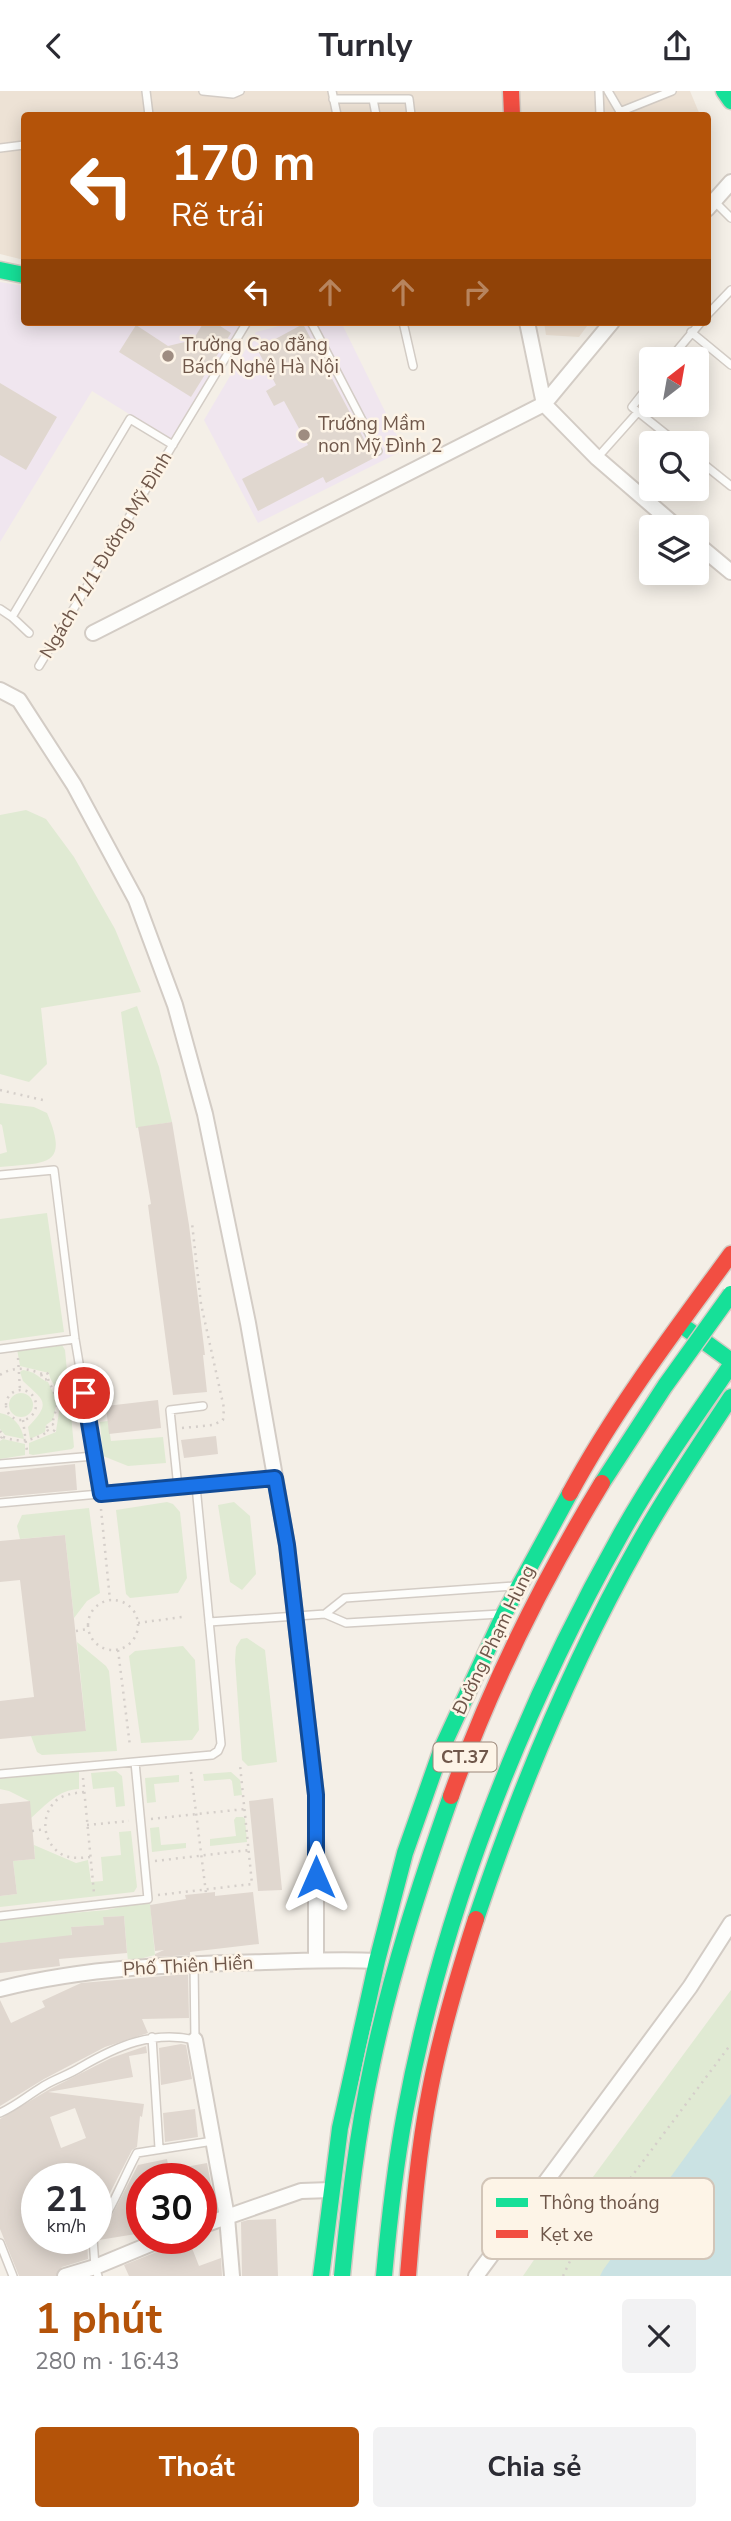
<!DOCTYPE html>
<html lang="vi">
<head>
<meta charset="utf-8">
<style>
  :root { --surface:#fff; --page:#f2f2f3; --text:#2b2b33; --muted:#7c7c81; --accent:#b45309 }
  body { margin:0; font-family:"Nunito Sans",sans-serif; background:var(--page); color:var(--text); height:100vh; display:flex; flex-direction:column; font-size:26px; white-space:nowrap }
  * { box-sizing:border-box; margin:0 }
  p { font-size:23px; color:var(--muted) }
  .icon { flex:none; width:38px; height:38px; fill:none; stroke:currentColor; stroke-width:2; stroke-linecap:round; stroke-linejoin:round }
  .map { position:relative; height:2185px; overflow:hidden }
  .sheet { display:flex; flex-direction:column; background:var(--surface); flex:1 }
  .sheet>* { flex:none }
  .top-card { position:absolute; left:21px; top:21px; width:690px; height:214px; border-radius:7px; box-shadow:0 4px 18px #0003; background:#b45309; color:#fff; overflow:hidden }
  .needle { width:46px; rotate:31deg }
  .controls { position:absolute; left:639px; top:256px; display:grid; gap:14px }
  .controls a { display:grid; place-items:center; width:70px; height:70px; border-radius:7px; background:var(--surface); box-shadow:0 4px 18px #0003; font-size:35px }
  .speed { position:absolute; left:21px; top:2072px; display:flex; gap:14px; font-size:35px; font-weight:700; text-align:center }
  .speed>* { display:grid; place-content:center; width:91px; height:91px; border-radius:50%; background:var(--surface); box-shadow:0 4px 18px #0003; line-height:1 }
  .speed small { font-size:18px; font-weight:400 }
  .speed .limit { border:10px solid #d22; background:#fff; color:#111 }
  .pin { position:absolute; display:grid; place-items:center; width:60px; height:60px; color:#fff; margin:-30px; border:4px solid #fff; border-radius:50%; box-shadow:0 2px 7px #0007 }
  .me { position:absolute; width:77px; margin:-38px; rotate:0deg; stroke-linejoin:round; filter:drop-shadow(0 0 5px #0008) }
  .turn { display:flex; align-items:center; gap:24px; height:147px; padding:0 35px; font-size:32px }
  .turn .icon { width:91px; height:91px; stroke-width:2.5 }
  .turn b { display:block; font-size:49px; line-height:60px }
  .lanes { display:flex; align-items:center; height:66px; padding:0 35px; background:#0003; justify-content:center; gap:35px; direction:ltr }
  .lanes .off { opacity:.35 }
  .round { display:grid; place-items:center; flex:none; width:74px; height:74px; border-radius:7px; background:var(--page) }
  .headline { display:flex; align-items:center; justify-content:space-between; height:119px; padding:0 35px }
  h1 { font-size:42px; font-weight:700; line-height:52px; color:var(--accent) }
  .primary-button { display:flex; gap:14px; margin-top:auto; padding:14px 35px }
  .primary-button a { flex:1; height:80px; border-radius:7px; background:var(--accent); color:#fff; font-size:28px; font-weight:700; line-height:80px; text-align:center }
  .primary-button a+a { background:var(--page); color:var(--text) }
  header { display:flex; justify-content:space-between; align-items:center; height:91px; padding:0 35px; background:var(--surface); font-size:32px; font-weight:700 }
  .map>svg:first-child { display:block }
  .residential { fill:#ede2d5 }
  .education { fill:#f0e6ef }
  .green { fill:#e0ead3 }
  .water { fill:#cae2e3 }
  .building { fill:#e0d7cf; fill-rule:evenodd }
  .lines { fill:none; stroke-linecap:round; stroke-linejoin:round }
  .lane-casing { stroke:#d3ccc5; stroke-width:10 }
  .street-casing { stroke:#d3ccc5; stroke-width:18 }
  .fast-casing { stroke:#d3ccc4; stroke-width:19 }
  .jam-casing { stroke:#d3ccc4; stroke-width:19 }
  .path { stroke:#d5cfca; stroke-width:2.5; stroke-dasharray:2 5; stroke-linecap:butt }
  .lane { stroke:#fdfdfb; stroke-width:7 }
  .street { stroke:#fdfdfb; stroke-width:14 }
  .fast { stroke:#16e098; stroke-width:16 }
  .jam { stroke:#f24e42; stroke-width:16 }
  .fast-bridge-casing { stroke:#d3cbc4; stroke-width:19; stroke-linecap:butt }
  .jam-bridge-casing { stroke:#d3cbc4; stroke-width:19; stroke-linecap:butt }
  .fast-bridge { stroke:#16e098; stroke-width:16 }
  .jam-bridge { stroke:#f24e42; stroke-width:16 }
  .route-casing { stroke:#114b97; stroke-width:18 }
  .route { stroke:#1a73e8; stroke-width:12 }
  .poi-dot { fill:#9e8c81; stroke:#fdf4e7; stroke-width:2.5 }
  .labels { text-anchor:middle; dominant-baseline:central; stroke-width:5; stroke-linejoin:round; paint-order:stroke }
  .shield { fill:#fdf4e7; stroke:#9a8679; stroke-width:2 }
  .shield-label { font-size:18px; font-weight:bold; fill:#6f574a }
  .poi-label { font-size:19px; fill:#6f574a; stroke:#fdf4e7; text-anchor:start }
  .street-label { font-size:19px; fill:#6f574a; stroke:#fdf4e7 }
  .key { fill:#fdf4e7; stroke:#d2c5b8; stroke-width:2 }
  .key-label { font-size:19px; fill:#6f574a }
</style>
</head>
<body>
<header><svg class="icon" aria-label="back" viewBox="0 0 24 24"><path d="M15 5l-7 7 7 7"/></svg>Turnly<svg class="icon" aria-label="share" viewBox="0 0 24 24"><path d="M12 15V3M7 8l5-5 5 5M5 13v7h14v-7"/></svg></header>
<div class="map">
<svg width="731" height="2185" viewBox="0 0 731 2185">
  <rect width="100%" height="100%" fill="#f4efe7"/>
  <path class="residential" d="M0,0h690l10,24h-676v145l-24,-6z
    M544,231h46l-11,15 -33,-2z"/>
  <path class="education" d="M0,191l24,4v36h220l-73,118 -79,-49 -92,151z
    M295,231h46l63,128 -146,73 -54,-103 52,-88z"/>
  <path class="green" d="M26,719l20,9 28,38 41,72 26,63 -100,16 6,56 -18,18 -29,-8v-259z
    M137,915l22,61 13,55 -36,6 -15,-116z
    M0,1012l34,4 13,6c24,56 -4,49 -47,54v-13l7,-2 -5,-27 -2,-1z
    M47,1122l17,119 -64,9v-122z
    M60,1253l2,1 3,5 9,97 -2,2 -39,6 -4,-1v-11l27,-11c1,-10 6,-30 3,-39 -4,-8 -9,-12 -10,-20l-29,-7 -3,-17z
    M23,1279c14,2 15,8 25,12l9,19 -4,19 -7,5 -1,7 -15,7 -2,-12c24,-25 16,-26 -5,-46l-3,-9z
    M9 1314a12 12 0 1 1 24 0a12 12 0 1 1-24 0Z
    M0,1322c13,2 22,13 24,26l-19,-4 -5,-6z
    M108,1330l3,20 52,-4 3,26 -38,3 -25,-10 -3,-34z
    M3,1348l22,5v11l-25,4v-18z
    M167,1411l6,2 7,8 7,66 -9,15 -48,5 -4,-4 -10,-84z
    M234,1411l16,14 6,58 -14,16 -12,-8 -12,-77z
    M89,1417l11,85 -13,8 -13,17 -9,-83 -45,4 -3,-13 5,-11z
    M247,1547l18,12 12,112 -29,4 -6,-6 -7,-100 1,-13 5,-8z
    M77,1551l29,24 3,5 8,80 -75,4 -5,-3 -6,-16 55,-6z
    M183,1555l12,14 4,70 -7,10 -51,3 -12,-87 6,-5z
    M79,1677v21c-21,1 -32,15 -48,29l-2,-17 -20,-10 -9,-2v-14z
    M116,1680l6,5 3,30 -9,1 -2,-20 -21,2 -2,-16z
    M231,1681l9,8 2,15 -8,1 -2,-15 -2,-2 -26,2 -1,-7z
    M179,1684v7l-25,2 2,18 -9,1 -2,-25z
    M236,1726h7l2,2 2,23 -37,4v-7l26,-3 -2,-16z
    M159,1736l2,18 25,-2v5l-34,4 -2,-24z
    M131,1740l6,56 -3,5 -134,15v-11l17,-2 -4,-33 22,-2 -1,-14 42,18 12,-3 3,22 12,-1 -2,-24 20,-2 -2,-23z
    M137,1812h13l5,52 -27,7 -4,-46 -21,1 1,8 -33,2 1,10 -72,6v-24l107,-9z
    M731,1899v286h-208l36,-53z"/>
  <path class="water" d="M731,2003v182h-131l3,-6z"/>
  <path class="building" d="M204,231h10l17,11 -40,64 -72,-45 17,-27 32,21 25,-6z
    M303,233l71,134 -48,25 -3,-6 -65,34 -16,-32 66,-34 -24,-44 -10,5 -8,-15 10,-6 -19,-36z
    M0,292l57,34 -31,53 -26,-15z
    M172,1031l17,103 16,130h-2l4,37 -34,3 -25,-190 3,-1 -13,-77z
    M158,1309l3,28 -52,6 -3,-28z
    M216,1345l2,18 -34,4 -3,-18z
    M75,1373l2,26 -77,7v-25z
    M65,1444l21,196 -86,8v-38l34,-4 -14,-117 -20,2v-41z
    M273,1707l9,92 -24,1 -9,-90z
    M30,1710l5,58 -22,2 4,33 -17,2v-92z
    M215,1801v4l38,-4 6,52 -69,8v3l-35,2v-3l9,-4 -9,1 -5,-46 36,-6 -1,-4z
    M124,1825l3,37 -68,6 1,7 -60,7v-30l72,-8 -1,-8 33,-2 -1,-8z
    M188,1883l1,44 -47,1 6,14 -43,14 -61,32 -44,27v-106l11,23 34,-16 -3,-6 39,-18z
    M181,1953l5,1 6,34 -31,6 -2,-37z
    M146,1955l1,7 -18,3 4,21 -85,15 96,12 -2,13 -2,-1 -3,31 -5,3 -36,70v-41h-59v59h50l1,21 -26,8 -6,9h-37l-19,-47v-110l50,-30 61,-31zM75,2017l11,30 -25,10 -11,-31z
    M195,2018l3,28 -33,5 -2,-29z
    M167,2068l2,11 38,-7 9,48 -15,5v-37h-59v54l-43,7 39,-75z
    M276,2128l2,57h-36l-1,-54 7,-2z
    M188,2147l11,28 22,-8 1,18h-93l-5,-11 45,-18 6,-8z"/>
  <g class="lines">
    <defs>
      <path id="lane" d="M146,0l3,24
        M203,0l30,3 7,-3
        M332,0l5,24
        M599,0l1,24
        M608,0l14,24
        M333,8h76l2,16
        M373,8l3,16
        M622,20l50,-20
        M0,57l24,-3
        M714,110l17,17
        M707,224l24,-25
        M311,231l67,129
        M403,231l10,44
        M691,241l40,33
        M670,268l31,-37
        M651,292l-19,24 45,36
        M597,367l41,-46
        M696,367l35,28
        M0,518l12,8
        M29,542l-17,-16 118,-198 43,26
        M39,575l208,-344
        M0,1084l54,-5 21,169 26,155
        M0,1258l75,-10
        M0,1373l94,-8
        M178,1397l-8,-78 33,-4
        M0,1412l275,-25
        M325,1523l20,-16 169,-12
        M209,1531l116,-8 21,9 154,-9
        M0,1683l212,-19 6,-4 3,-7 -25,-258
        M0,1825l148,-17 -13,-137
        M152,1946l7,111
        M0,2022c16,-7 27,-17 42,-26 12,-8 27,-12 39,-20 36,-21 72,-37 114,-27l-1,-77
        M96,2141c17,-25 27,-53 41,-79l76,-12
        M93,2147l2,29 3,9
        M0,2152l13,33"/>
      <path id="street" d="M707,118l24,-27
        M527,231l17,82 53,54 80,69
        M696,452l35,29
        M93,542l451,-229 68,-82
        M0,599l19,10 55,85 62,115 39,105 30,109 43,209 39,222 29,250v165
        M0,1898c86,-22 176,-25 265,-27 38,-1 75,-3 112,-1
        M195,1949l32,177 5,59
        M201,2135l100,-35 30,-1
        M65,2185l30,-9 70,-29
        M476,2185l214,-289 41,-64"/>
      <path id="fast" d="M724,0l7,10
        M0,179l24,5
        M687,1238l44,32
        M476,1828c43,-129 95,-255 162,-374 28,-51 61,-99 93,-148
        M321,2185l19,-148 37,-167 28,-108 37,-105 62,-134 66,-121
        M384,2185c5,-55 11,-109 21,-163 37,-201 116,-401 216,-579 33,-59 72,-114 110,-169"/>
      <path id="jam" d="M511,0l1,24
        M570,1402c46,-85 104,-161 161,-239
        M408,2185c5,-62 10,-125 22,-186 11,-58 28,-115 46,-171"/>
    </defs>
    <use href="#lane" class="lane-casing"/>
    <use href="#street" class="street-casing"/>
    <use href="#fast" class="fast-casing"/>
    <use href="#jam" class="jam-casing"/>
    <path class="path" d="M0,999l47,11
      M18,1267l2,32
      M41.5 1285a3.5 3.5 0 1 1 7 0a3.5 3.5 0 1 1-7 0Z
      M0,1284c14,-9 27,-7 42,-1
      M48,1288l10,23 -6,22
      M6 1314a15 15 0 1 1 30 0a15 15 0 1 1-30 0Z
      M23,1329l4,31
      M47 1337a4 4 0 1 1 8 0a4 4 0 1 1-8 0Z
      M182,1337l31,-3 10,-5 1,-12 -23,-104 -9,-81
      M0,1340l3,4 -3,5
      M3,1346c17,6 30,4 46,-6
      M101,1418l9,91
      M88 1534a25 25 0 1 1 50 0a25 25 0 1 1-50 0Z
      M138,1532l44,-6
      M76,1540l12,-2
      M118,1559l12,96
      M191,1681l15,121
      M83,1687l11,115
      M84,1701c-9,1 -18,2 -26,7 -19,15 -16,45 5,56 9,4 18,3 27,2
      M151,1728l94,-10
      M87,1734l42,-4
      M32,1740l13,-2
      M155,1770l94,-11
      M158,1804l94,-11 -12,-119
      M563,2185l8,-17 16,-23 144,-192"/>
    <use href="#lane" class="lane"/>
    <use href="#street" class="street"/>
    <use href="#fast" class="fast"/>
    <use href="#jam" class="jam"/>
    <defs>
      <path id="fast-bridge" d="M602,1392l63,-97 66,-92
        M342,2185c7,-71 15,-142 30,-212 19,-91 48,-180 79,-268"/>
      <path id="jam-bridge" d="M451,1705c39,-110 91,-214 151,-313"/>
    </defs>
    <use href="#fast-bridge" class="fast-bridge-casing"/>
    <use href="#jam-bridge" class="jam-bridge-casing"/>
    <use href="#fast-bridge" class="fast-bridge"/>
    <use href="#jam-bridge" class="jam-bridge"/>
  </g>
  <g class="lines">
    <defs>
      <path id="route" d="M84,1302l17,101 174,-16 12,67 29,250v82"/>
    </defs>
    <use href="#route" class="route-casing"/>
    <use href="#route" class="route"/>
  </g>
  <g class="poi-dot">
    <circle cx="168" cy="265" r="7"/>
    <circle cx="304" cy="344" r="7"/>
  </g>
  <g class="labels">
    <rect class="shield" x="433.5" y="1651.5" width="63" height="29" rx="5"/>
    <g class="shield-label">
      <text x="465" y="1666">CT.37</text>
    </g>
    <g class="poi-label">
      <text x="182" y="254">Trường Cao đẳng<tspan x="182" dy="22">Bách Nghệ Hà Nội</tspan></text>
      <text x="318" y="333">Trường Mầm<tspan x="318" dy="22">non Mỹ Đình 2</tspan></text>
    </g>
    <g class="street-label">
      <text transform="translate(106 464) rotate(-59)">Ngách 71/1 Đường Mỹ Đình</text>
      <text transform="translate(494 1549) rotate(-64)">Đường Phạm Hùng</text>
      <text transform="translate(188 1875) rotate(-3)">Phố Thiên Hiền</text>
    </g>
  </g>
  <rect x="482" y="2087" width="232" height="81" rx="10" class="key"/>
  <rect x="496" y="2107" width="32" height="9" fill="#16e098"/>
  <rect x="496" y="2139" width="32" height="8" fill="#f24e42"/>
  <g class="key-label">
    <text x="540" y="2118">Thông thoáng</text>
    <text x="540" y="2150">Kẹt xe</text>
  </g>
</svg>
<div class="controls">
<a><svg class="needle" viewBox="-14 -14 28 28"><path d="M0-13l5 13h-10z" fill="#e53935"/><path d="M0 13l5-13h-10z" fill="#7c7c81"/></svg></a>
<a><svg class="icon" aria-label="search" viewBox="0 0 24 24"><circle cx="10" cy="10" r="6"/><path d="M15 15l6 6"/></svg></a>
<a><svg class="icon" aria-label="layers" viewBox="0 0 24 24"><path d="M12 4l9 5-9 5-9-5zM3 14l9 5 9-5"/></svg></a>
</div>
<div class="speed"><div>21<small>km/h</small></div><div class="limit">30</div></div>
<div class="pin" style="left:84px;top:1302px;background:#d93025"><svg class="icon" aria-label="arrive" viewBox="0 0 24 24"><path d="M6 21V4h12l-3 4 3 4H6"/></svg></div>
<svg class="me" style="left:316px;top:1786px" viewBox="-20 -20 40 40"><path d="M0-17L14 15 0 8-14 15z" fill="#1a73e8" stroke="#fff" stroke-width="4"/></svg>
<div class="top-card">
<div class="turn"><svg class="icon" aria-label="left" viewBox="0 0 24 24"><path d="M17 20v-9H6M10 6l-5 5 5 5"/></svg><div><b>170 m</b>Rẽ trái</div></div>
<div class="lanes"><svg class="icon" aria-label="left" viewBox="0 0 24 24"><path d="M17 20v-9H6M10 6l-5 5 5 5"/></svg><svg class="icon off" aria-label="ahead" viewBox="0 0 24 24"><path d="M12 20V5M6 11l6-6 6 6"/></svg><svg class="icon off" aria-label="ahead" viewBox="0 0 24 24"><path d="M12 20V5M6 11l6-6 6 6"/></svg><svg class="icon off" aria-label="right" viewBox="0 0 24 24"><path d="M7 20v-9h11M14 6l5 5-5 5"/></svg></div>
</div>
</div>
<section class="sheet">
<div class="headline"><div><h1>1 phút</h1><p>280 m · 16:43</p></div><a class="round"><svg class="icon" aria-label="close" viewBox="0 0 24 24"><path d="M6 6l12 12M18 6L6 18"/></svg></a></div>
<div class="primary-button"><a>Thoát</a><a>Chia sẻ</a></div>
</section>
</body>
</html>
